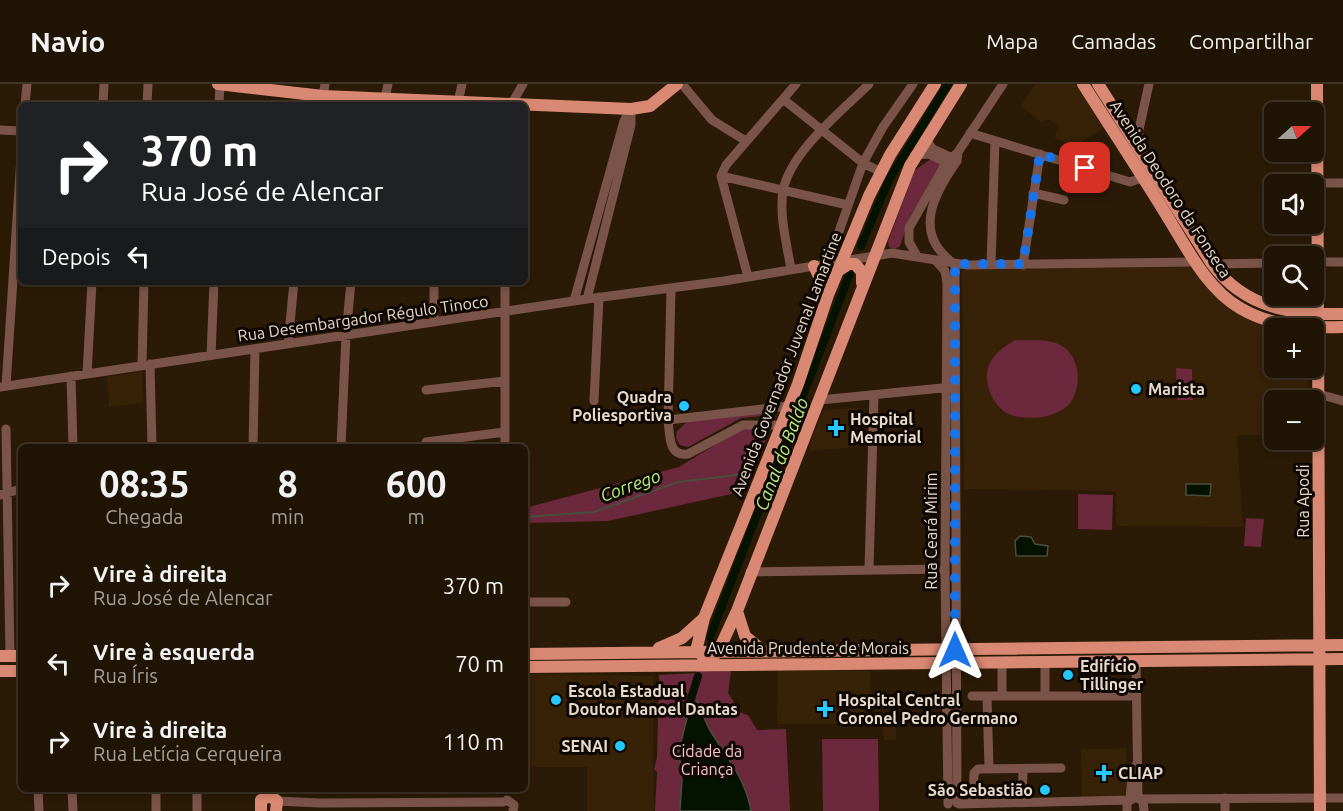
<!DOCTYPE html>
<html lang="pt">
<head>
<meta charset="utf-8">
<style>
  :root { --surface:#201404; --page:#2d2113; --text:#f1f3f6; --muted:#a29e9a; --line:#3d3326 }
  body { margin:0; font-family:Ubuntu,sans-serif; background:var(--page); color:var(--text); height:100vh; display:flex; flex-direction:column; font-size:22px; white-space:nowrap }
  * { box-sizing:border-box; margin:0 }
  p { font-size:20px; color:var(--muted) }
  .icon { flex:none; width:33px; height:33px; fill:none; stroke:currentColor; stroke-width:2; stroke-linecap:round; stroke-linejoin:round }
  .map { position:relative; flex:1; overflow:hidden }
  .panel { position:absolute; left:18px; top:360px; width:510px; height:348px; display:flex; flex-direction:column; background:var(--surface); border-radius:9px; box-shadow:0 3px 9px #0003,0 0 0 2px var(--line) }
  .panel>* { flex:none }
  .guide { position:absolute; left:18px; top:18px; width:510px; height:183px; border-radius:9px; box-shadow:0 3px 9px #0003,0 0 0 2px var(--line); background:#202124; color:#fff; overflow:hidden }
  .needle { width:39px; rotate:69deg }
  .fabs { position:absolute; left:1264px; top:18px; display:grid; gap:12px }
  .fabs a { display:grid; place-items:center; width:60px; height:60px; border-radius:9px; background:var(--surface); box-shadow:0 3px 9px #0003,0 0 0 2px var(--line); font-size:30px }
  .pin { position:absolute; display:grid; place-items:center; width:51px; height:51px; color:#fff; margin:-26px; border-radius:12px; box-shadow:0 3px 9px #0006 }
  .me { position:absolute; width:66px; margin:-33px; rotate:0deg; stroke-linejoin:round; filter:drop-shadow(0 0 4px #0008) }
  .turn { display:flex; align-items:center; gap:21px; height:126px; padding:0 24px; font-size:27px }
  .turn .icon { width:78px; height:78px; stroke-width:2.5 }
  .turn b { display:block; font-size:42px; line-height:51px }
  .then { display:flex; align-items:center; height:57px; padding:0 24px; background:#0003; gap:12px; font-size:22px }
  .eta { display:flex; justify-content:space-evenly; align-items:center; height:102px; text-align:center }
  .eta b { font-size:36px; font-weight:700; line-height:42px }
  ul { padding:0; list-style:none }
  li { display:flex; align-items:center; gap:18px; height:78px; padding:0 24px }
  li div { flex:1 }
  li b { display:block; font-size:22px }
  li em { font-style:normal }
  header { display:flex; align-items:center; gap:36px; box-sizing:border-box; height:84px; padding:0 30px; background:var(--surface); border-bottom:2px solid var(--line) }
  header strong { font-size:28px }
  nav { display:flex; gap:33px; margin-inline-start:auto; font-size:21px }
  .map>svg:first-child { display:block }
  .built { fill:#372107 }
  .green { fill:#6c293d }
  .water { fill:#061200; stroke:#494e3e; stroke-width:1.5 }
  .lines { fill:none; stroke-linecap:round; stroke-linejoin:round }
  .stream { stroke:#494e3e; stroke-width:2 }
  .canal { stroke:#061200; stroke-width:8 }
  .minor { stroke:#7b5449; stroke-width:9 }
  .major { stroke:#d98973; stroke-width:12 }
  .route { stroke:#1a73e8; stroke-width:10; stroke-dasharray:0 18 }
  .poi-dot { fill:#23c9fe; stroke:#0e0702; stroke-width:2 }
  .labels { text-anchor:middle; dominant-baseline:central; stroke-width:6; stroke-linejoin:round; paint-order:stroke }
  .street-label { font-size:16px; fill:#e6dace; stroke:#0e0702 }
  .poi-label { font-size:16px; font-weight:bold; fill:#e6dace; stroke:#0e0702; text-anchor:start }
  .park-label { font-size:16px; fill:#f5c1cc; stroke:#0e0702 }
  .water-label { font-size:18px; font-style:italic; fill:#b6ef81; stroke:#0e0702 }
</style>
</head>
<body>
<header>
<strong>Navio</strong>
<nav><a>Mapa</a><a>Camadas</a><a>Compartilhar</a></nav>
</header>
<div class="map">
<svg width="1343" height="727" viewBox="0 0 1343 727">
  <rect width="100%" height="100%" fill="#2b1a06"/>
  <path class="built" d="M1035,0h41l27,44 -26,17 -22,-6 3,-14 -11,-6 -5,4 -21,-17z
    M1192,183l18,25 22,18 16,9 27,10v39h33l1,32h-34v34l-38,2 6,91 -127,-1v-35l-152,-2 -2,-217 5,-3z
    M142,288l1,31 -34,4 -2,-30z
    M857,324l-1,39 -45,4 -2,-4 14,-37z
    M778,586l92,1 2,42h18l1,10h5v17h-12l-1,-16h-106z
    M525,590l128,2 1,135h-67v-44h-62z
    M1126,664l1,49 -45,1 -1,-49z"/>
  <path class="green" d="M931,75l9,2 3,6 -33,49 -10,30 -5,3 -6,-2 -1,-6 27,-71z
    M1015,256c12,1 26,-1 37,2 27,6 32,40 19,60 -12,16 -42,19 -60,13 -18,-7 -29,-33 -22,-50 5,-12 16,-19 26,-25z
    M1176,284l16,1 1,31h-16z
    M773,328l-1,3 -31,3 -53,29 -8,-2 -4,-7 1,-7 12,-11z
    M741,345h29l-25,62 -137,30 -83,2v-15l154,-41z
    M1078,410l35,1 -1,35 -34,-1z
    M1246,434l18,1 -3,28 -17,-1z
    M696,585l35,2 -3,22 13,20 7,2 9,15 29,-1 4,82h-135l2,-39 -3,-3 3,-11 2,-83 37,-2z
    M822,655h56l1,72h-56z"/>
  <path class="water" d="M1186,400h25l-1,12 -24,-1z
    M1020,452l11,1 4,7 13,2 -1,10h-31l-1,-15z
    M690,618h7c5,9 8,20 14,30 17,27 34,46 40,79h-71l2,-31 -3,-29 8,-33 -2,-13z"/>
  <g class="lines">
    <path class="stream" d="M525,433l69,-5 84,-30 67,-8"/>
    <path class="canal" d="M861,162l28,-66 59,-96
      M710,553l141,-366
      M690,618l8,-26"/>
    <path class="minor" d="M682,0l30,36 34,21
      M323,12l2,-12
      M385,14l3,-14
      M783,15l80,64 18,9
      M458,18l4,-18
      M25,21l2,-21
      M103,21l1,-21
      M147,21l1,-21
      M219,21l1,-21
      M511,21l12,-21
      M0,46l21,1
      M970,49l160,49 18,-6
      M925,55l8,10 22,10
      M1136,59l13,-59
      M915,71l14,-1 20,10
      M721,92l127,29
      M1318,99h25
      M1033,109l31,7
      M917,172l-8,-14v-14l37,-65 12,-11
      M937,178l8,9 2,12 -2,286 3,235
      M1314,178h29
      M828,179l35,-100 20,-36 30,-43
      M953,179c-41,-30 -19,-69 4,-102l1,-9 45,-68
      M955,180l2,539
      M1212,180l63,-1
      M991,181l4,-124
      M1023,181l17,-111
      M791,185c-4,-24 -12,-53 -8,-78 7,-39 59,-80 86,-107
      M748,193l-27,-101 5,-11 70,-81
      M671,205l-3,131c2,15 0,37 20,34l55,-29h38
      M587,215l44,-174v-16
      M574,217l50,-180 7,-12
      M434,238v-40
      M288,260l6,-62
      M211,271l3,-73
      M150,280l2,83
      M142,281l2,-83
      M87,290l5,-92
      M71,292l2,71
      M6,302l15,-229
      M0,303l587,-88 137,-18 168,-28 75,12 230,-3
      M426,306l79,-9
      M1319,310l24,7
      M820,316l132,-13
      M594,317l5,-104
      M668,336l121,-14
      M6,345l4,226
      M426,358l79,-10
      M253,363l2,-98
      M341,363l5,-112 5,-53
      M505,363v-165
      M0,411l21,-6
      M869,485l5,-174
      M750,488l195,-3
      M525,518h41
      M1136,578l2,136
      M1045,580v31
      M1002,611v-31
      M972,612h164
      M987,612l2,72
      M38,705l1,22
      M72,705l1,22
      M156,705v22
      M197,705v22
      M1225,714v13
      M1130,715l2,-24 4,-10
      M1141,715l202,-1
      M507,716l7,5 -1,6
      M277,717l43,2 183,-1
      M1022,717l1,-32
      M973,719l1,-30 4,-4 83,-1
      M959,720l170,-4
      M1127,727v-9l9,-5 7,4 1,10"/>
    <path class="major" d="M218,0l105,12 308,13 19,-3 27,-22
      M1083,0c26,41 53,82 79,124 22,34 42,79 78,100 32,19 67,20 103,19
      M1098,0l114,180c33,44 79,51 131,50
      M1317,0l3,727
      M814,182l14,29
      M838,187l11,-7h6l7,8v11
      M737,527l8,25 18,15
      M659,564l23,-10 21,-19
      M525,570l818,-9
      M0,572h21
      M713,572l5,-4 19,-41 173,-445 51,-82
      M703,573l-6,-10 7,-29 94,-234 30,-89 41,-99 21,-41 45,-71
      M525,583l818,-8
      M0,587h21
      M261,727v-11l9,-4 7,5 -1,10"/>
  </g>
  <g class="lines">
    <path class="route" d="M955,566v-386h68l17,-110 45,14"/>
  </g>
  <g class="poi-dot">
    <circle cx="1136" cy="305" r="6"/>
    <circle cx="684" cy="322" r="6"/>
    <path d="M833 335h6v6h6v6h-6v6h-6v-6h-6v-6h6z"/>
    <circle cx="1068" cy="591" r="6"/>
    <circle cx="556" cy="616" r="6"/>
    <path d="M822 616h6v6h6v6h-6v6h-6v-6h-6v-6h6z"/>
    <circle cx="620" cy="662" r="6"/>
    <path d="M1101 680h6v6h6v6h-6v6h-6v-6h-6v-6h6z"/>
    <circle cx="1045" cy="706" r="6"/>
  </g>
  <g class="labels">
    <g class="street-label">
      <text transform="translate(1171 105) rotate(57)">Avenida Deodoro da Fonseca</text>
      <text transform="translate(363 234) rotate(-8)">Rua Desembargador Régulo Tinoco</text>
      <text transform="translate(786 280) rotate(-69)">Avenida Governador Juvenal Lamartine</text>
      <text transform="translate(1303 417) rotate(-90)">Rua Apodi</text>
      <text transform="translate(931 447) rotate(-90)">Rua Ceará Mirim</text>
      <text x="808" y="564">Avenida Prudente de Morais</text>
    </g>
    <g class="poi-label">
      <text x="1148" y="305">Marista</text>
      <text x="672" y="313" text-anchor="end">Quadra<tspan x="672" dy="18">Poliesportiva</tspan></text>
      <text x="850" y="335">Hospital<tspan x="850" dy="18">Memorial</tspan></text>
      <text x="1080" y="582">Edifício<tspan x="1080" dy="18">Tillinger</tspan></text>
      <text x="568" y="607">Escola Estadual<tspan x="568" dy="18">Doutor Manoel Dantas</tspan></text>
      <text x="838" y="616">Hospital Central<tspan x="838" dy="18">Coronel Pedro Germano</tspan></text>
      <text x="608" y="662" text-anchor="end">SENAI</text>
      <text x="1118" y="689">CLIAP</text>
      <text x="1033" y="706" text-anchor="end">São Sebastião</text>
    </g>
    <g class="park-label">
      <text x="707" y="667">Cidade da<tspan x="707" dy="18">Criança</tspan></text>
    </g>
    <g class="water-label">
      <text transform="translate(781 370) rotate(-69)">Canal do Baldo</text>
      <text transform="translate(630 401) rotate(-20)">Corrego</text>
    </g>
  </g>
</svg>
<div class="fabs">
<a><svg class="needle" viewBox="-14 -14 28 28"><path d="M0-13l5 13h-10z" fill="#e53935"/><path d="M0 13l5-13h-10z" fill="#a29e9a"/></svg></a>
<a><svg class="icon" aria-label="sound" viewBox="0 0 24 24"><path d="M4 9h4l5-4v14l-5-4H4zM17 9q2 3 0 6"/></svg></a>
<a><svg class="icon" aria-label="search" viewBox="0 0 24 24"><circle cx="10" cy="10" r="6"/><path d="M15 15l6 6"/></svg></a>
<a>+</a>
<a>−</a>
</div>
<div class="pin" style="left:1085px;top:84px;background:#d93025"><svg class="icon" aria-label="arrive" viewBox="0 0 24 24"><path d="M6 21V4h12l-3 4 3 4H6"/></svg></div>
<svg class="me" style="left:955px;top:566px" viewBox="-20 -20 40 40"><path d="M0-17L14 15 0 8-14 15z" fill="#1a73e8" stroke="#fff" stroke-width="4"/></svg>
<div class="guide">
<div class="turn"><svg class="icon" aria-label="right" viewBox="0 0 24 24"><path d="M7 20v-9h11M14 6l5 5-5 5"/></svg><div><b>370 m</b>Rua José de Alencar</div></div>
<div class="then">Depois<svg class="icon" aria-label="left" viewBox="0 0 24 24"><path d="M17 20v-9H6M10 6l-5 5 5 5"/></svg></div>
</div>
<section class="panel">
<div class="eta">
<div><b>08:35</b><p>Chegada</p></div>
<div><b>8</b><p>min</p></div>
<div><b>600</b><p>m</p></div>
</div>
<ul>
<li><svg class="icon" aria-label="right" viewBox="0 0 24 24"><path d="M7 20v-9h11M14 6l5 5-5 5"/></svg><div><b>Vire à direita</b><p>Rua José de Alencar</p></div><em>370 m</em></li>
<li><svg class="icon" aria-label="left" viewBox="0 0 24 24"><path d="M17 20v-9H6M10 6l-5 5 5 5"/></svg><div><b>Vire à esquerda</b><p>Rua Íris</p></div><em>70 m</em></li>
<li><svg class="icon" aria-label="right" viewBox="0 0 24 24"><path d="M7 20v-9h11M14 6l5 5-5 5"/></svg><div><b>Vire à direita</b><p>Rua Letícia Cerqueira</p></div><em>110 m</em></li>
</ul>
</section>
</div>
</body>
</html>
